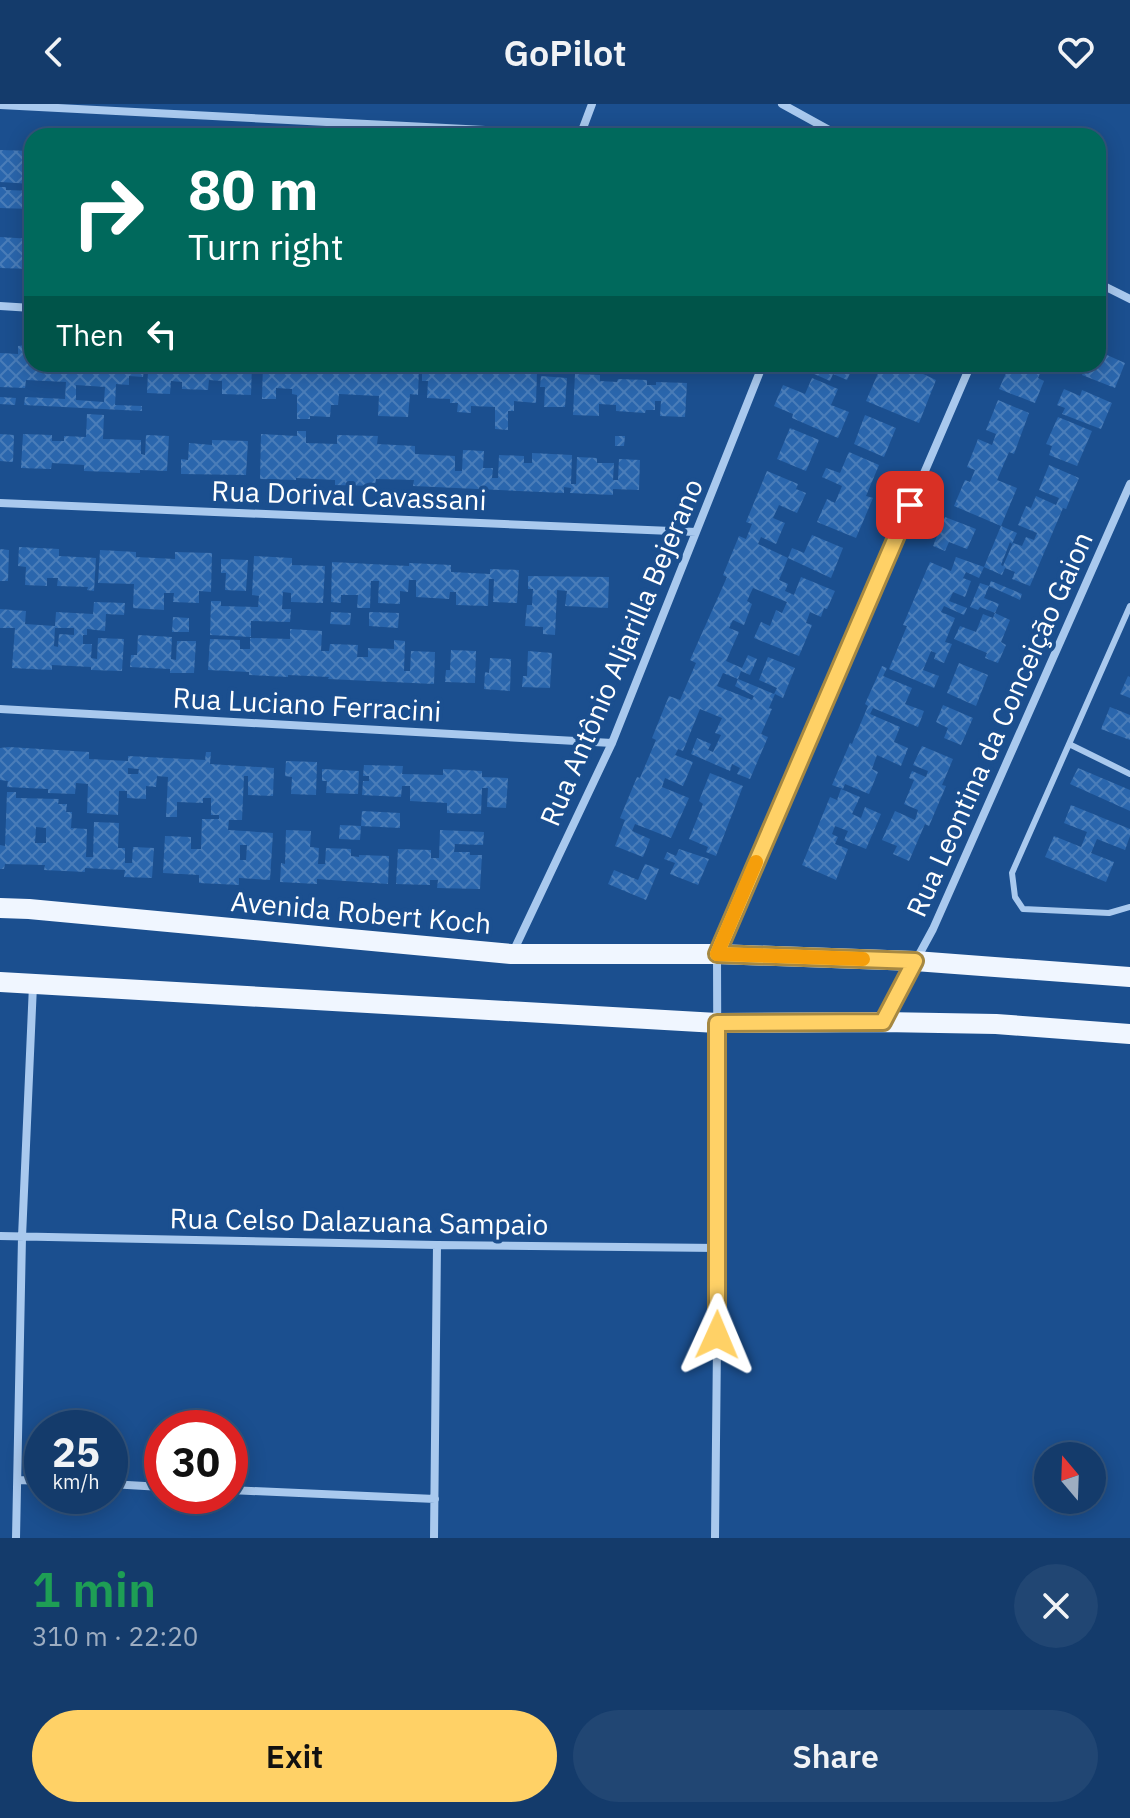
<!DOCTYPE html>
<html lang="en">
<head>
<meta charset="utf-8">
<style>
  :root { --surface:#143b6b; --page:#214673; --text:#f1f3f6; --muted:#9dadc1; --line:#33557e; --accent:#ffd166 }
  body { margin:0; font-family:"IBM Plex Sans",sans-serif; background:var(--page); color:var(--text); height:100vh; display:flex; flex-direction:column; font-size:30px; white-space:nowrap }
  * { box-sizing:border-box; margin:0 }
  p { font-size:26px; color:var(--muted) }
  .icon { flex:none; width:44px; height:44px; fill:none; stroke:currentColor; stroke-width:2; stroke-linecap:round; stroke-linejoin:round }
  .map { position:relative; height:1434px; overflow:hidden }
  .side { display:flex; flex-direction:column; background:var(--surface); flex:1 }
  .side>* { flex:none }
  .hud { position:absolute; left:24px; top:24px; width:1082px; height:244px; border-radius:24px; box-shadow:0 4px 20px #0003,0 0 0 2px var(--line); background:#00695c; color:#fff; overflow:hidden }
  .needle { width:52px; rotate:341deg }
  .tools { position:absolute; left:1034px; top:1338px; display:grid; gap:16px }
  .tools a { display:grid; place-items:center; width:72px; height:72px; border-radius:50%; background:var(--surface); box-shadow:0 4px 20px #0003,0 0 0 2px var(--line); font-size:40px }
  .speed { position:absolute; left:24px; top:1306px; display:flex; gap:16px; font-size:40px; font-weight:700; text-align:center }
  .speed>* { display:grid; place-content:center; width:104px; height:104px; border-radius:50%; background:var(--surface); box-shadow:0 4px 20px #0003,0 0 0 2px var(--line); line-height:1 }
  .speed small { font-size:20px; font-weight:400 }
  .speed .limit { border:12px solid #d22; background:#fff; color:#111 }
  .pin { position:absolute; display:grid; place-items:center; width:68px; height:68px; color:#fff; margin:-34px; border-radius:16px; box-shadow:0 4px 12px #0006 }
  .me { position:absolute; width:88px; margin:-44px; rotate:1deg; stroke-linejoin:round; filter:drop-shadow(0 0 6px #0008) }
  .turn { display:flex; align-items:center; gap:28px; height:168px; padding:0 32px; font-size:36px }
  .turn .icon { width:104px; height:104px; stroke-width:2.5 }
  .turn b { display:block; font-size:56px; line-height:68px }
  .then { display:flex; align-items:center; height:76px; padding:0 32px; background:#0003; gap:16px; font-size:30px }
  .round { display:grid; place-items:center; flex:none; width:84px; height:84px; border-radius:42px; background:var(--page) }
  .head { display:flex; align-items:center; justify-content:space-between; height:136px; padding:0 32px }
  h1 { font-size:48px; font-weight:600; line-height:60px; color:#1e9e55 }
  .action { display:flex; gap:16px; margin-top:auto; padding:16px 32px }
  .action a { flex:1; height:92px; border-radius:48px; background:var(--accent); color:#111; font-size:32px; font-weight:600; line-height:92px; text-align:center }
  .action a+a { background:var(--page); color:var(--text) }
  header { display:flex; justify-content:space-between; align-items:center; height:104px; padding:0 32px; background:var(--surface); font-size:36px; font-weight:600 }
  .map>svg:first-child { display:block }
  .building { fill:url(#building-cross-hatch); fill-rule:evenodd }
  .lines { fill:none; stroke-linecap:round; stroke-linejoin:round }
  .lane { stroke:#a9c9ee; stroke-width:6 }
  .street { stroke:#a9c9ee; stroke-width:8 }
  .primary { stroke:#f0f6ff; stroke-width:20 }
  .route-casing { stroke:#a68842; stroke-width:20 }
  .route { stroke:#ffd166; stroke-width:14 }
  .slow { stroke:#f59e0b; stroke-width:14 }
  .labels { text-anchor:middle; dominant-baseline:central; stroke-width:8; stroke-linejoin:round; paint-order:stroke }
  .street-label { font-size:28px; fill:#fff; stroke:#1b4f8f }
</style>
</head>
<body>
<header><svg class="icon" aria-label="back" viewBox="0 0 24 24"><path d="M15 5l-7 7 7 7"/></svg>GoPilot<svg class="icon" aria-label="heart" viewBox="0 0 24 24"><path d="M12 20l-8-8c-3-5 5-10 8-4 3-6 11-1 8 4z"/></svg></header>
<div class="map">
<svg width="1130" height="1434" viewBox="0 0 1130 1434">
  <defs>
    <pattern id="building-cross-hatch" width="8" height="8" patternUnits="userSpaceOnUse" patternTransform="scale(2)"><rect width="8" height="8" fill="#2a66ad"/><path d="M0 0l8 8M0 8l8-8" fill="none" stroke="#4a7db9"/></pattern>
  </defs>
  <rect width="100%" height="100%" fill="#1b4f8f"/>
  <path class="building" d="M0,46l32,1v33l-32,-2z
    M0,83h6v3l26,1v18l-32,-1z
    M0,133l32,2v30l-32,-1z
    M27,241h5v19h220l-1,31 -29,-1v-13l-13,-1 -1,10 -26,-1v-7l-11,-1 -1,13 -23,-1 1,-22 -4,-1 -1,7 -14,-1v9l-13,-1 -1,21 27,1v5l-118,-6 1,-8 40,2 1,-17 -40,-2 -1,8 -25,-1v-34l18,1v-8zM76,281l29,2 -1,15 -28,-2z
    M1098,247l27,12 -10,25 -33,-13 4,-11h12z
    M263,260h35v4l42,2v-6h40v3l39,2 -1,26 -8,-1 -2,23 -30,-1 1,-20 -40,-2 -1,11h-7l-1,12 -20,-1v3h-13v-24l-5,-1v-5l-16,-1v11h-14z
    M816,260h38l-7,16 -14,-6 -3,7 -18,-8z
    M869,260h56l-4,9 15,7 -17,43 -53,-22 13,-30 -11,-4z
    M1010,260h26l-1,4 6,3 -3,7 6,3 -9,22 -36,-14z
    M422,263l75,5v-3l40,2 -1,32 -22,-2v10h-6v19l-13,-1v-22l-24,-1v7l-14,-1 1,-9h-8v-4l-23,-1 1,-17h-6z
    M575,270l25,1v6l17,1 1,-3 29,1v5h9v-3l31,1 -2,34 -25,-1 1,-15h-6v9h-9l-1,3 -29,-2v-6l-17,-1v12l-26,-1z
    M541,272l26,2 -2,29h-21l1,-20h-5z
    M812,274l26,11 -7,16 18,7 -11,26 -46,-20 1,-4 -19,-8 9,-21 22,9z
    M1064,285l16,7 2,-6 30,13 -11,26 -39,-15 3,-6 -8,-3z
    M0,293l16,1 -1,7 -15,-1z
    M998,296l31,13 -15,41 -5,-2 -12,28 20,8 -16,38 -47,-20 11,-26 5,2 5,-12 -8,-3 11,-28 14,6 4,-11 -10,-4z
    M87,310l17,1 -1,24 38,1v14l4,1 1,-20 23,1 -2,35 -27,-1v3l-56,-2v-6l-32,-2 -1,6 -30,-1 2,-34 29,1v6h12v-5l22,1z
    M865,311l31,13 -12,29 -30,-13z
    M1058,313l34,14 -15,35 -28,-11 3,-9 -6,-2z
    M790,324l29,12 -13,31 -29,-12z
    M297,327h9v12l31,1v-9l41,1 -1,8 38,2v8l40,2v15h7l1,-21 21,1 -1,17h10l-1,10h6l1,-23 25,1v7h8v-10l40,2 -1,29h5l1,-27 20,1v5h17l-1,17h5l1,-21 21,1 -1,30 -26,-1v6l-43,-2 1,-5 -7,-1v6l-151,-7 1,-6 -38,-1 -1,7 -40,-1v-5l-39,-2v2l-36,-1 1,-45 36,2z
    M0,330l14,1 -1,27 -13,-1z
    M615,332h10l-1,10h-9z
    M212,336l36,1 -2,34 -65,-1v-15l7,1 1,-17 23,2z
    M849,348l30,13 -13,31 7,2 -17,40 -39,-16 10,-23 8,4 7,-17 -20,-9 4,-9 14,5z
    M1049,361l30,13 -13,31 -3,-1 -33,78 -18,-7 3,-7 -10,-4 -3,7 -18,-8 17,-41 16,7 -5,11 -2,-2 -9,23 2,1 10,-23 9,3 4,-9 8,3 3,-7 -19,-8 8,-19 5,2 5,-12 20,9 3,-7 -20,-8z
    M767,367l31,13 -2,5 10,4 -9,20 -18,-8 -6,13 12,5 -9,21 -15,-7 -3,7 30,14 -9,22 9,4 -3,7 9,4 7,-18 34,14 -8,18 -3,-1 -3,9 -11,-5 -4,11 6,2 -13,31 -45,-18 7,-16 9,4 6,-16 6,3 5,-11 -34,-14 -6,13 5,3 -8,21 -11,-5 -4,8 10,4 -13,29 16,7 6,-13 9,4 -7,16 -9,-4 -3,8 -15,-6 -6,13 35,14 2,-4 -19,-10 3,-7 36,15 3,-6 -18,-8 9,-23 27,11 -12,30 -8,-4 -6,14 3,1 -11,25 7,3 -18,42 -13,-5 3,-6 -8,-4 -2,7 -39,-17 6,-16 14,6 -3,6 5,2 8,-17 -6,-2 7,-15 -22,-9 -17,42 -5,-2 -3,6 18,7 -10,24 -18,-8 -3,9 27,11 -18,40 -36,-14 -3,7 18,8 -7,18 -28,-11 10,-26 -5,-2 17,-41 3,1 16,-38 -4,-2 17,-42 11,4 16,-37 -6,-3 37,-83 -4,-2 16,-39 7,3 6,-15 -6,-2z
    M945,413l31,12 -9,20 -18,-7 -4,9 -12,-5z
    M812,431l31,13 -12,30 -43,-20 4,-10 12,5z
    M19,443l40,2v7l37,2 -2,33 -7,-1 1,-3 -31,-1 1,-8h-11v8l-22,-1 1,-18 -8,-1z
    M0,445l9,1 -1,31h-8z
    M100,446l36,2v5l39,2v-7l37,1 -1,39 -12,-1v12l-26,-1 1,-9h-10v17l-31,-2 1,-24 -36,-1z
    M254,452l38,2v7l33,1 -2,37 -32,-1v-9l-8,-1 -1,17h9l-1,13 -39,-1v16l-41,-2 1,-34h10v5l37,1 1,-11 -7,-1z
    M956,453l28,10 -5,11 -13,-6 -3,6 8,3 -6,16 -12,-5 -4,9 18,7 -3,7 -20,-9 -3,6 14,6 -10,24 7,2 -8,19 -10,-4 2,-6 -5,-2 -8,19 16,6 -5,12 -45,-19 18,-43 -4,-1 27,-63 21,9z
    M221,455l27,1 -2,31 -21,-1 1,-17h-5z
    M332,458l77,4v-3l42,2v7l39,2v-5l29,1 -2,33 -24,-1 1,-23h-5l-1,27 -32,-1v-13h-6l-1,7 -33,-2v-17h-7l-1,12 -8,-1v13l-22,-1 1,-22h-8l-1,27h-13l1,-13h-17v8l-10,-1z
    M528,472l81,1 -1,31 -43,-2 2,-15 -10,-1 -2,45 -12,-1v-7l-18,-1 2,-21h5l1,-16h-5z
    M991,477l31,13 -2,6 -31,-14 -5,12 15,6 -4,9 15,7 -9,22 5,3 -8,18 -13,-5 2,-5 -33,-14 6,-13 16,6 7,-18 10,4 2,-5 -15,-6 -2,3 -8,-3 10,-24 9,3z
    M94,498l31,1 -1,12 -18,-1 -1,17 -18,-2v6h-4v9h9l-1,14 6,1 1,-21 26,1 -2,32 -31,-1v-3l-39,-2v5l-40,-2 3,-40h-15v-19l26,2 -1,13 30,2 1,-14 37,2zM55,524h19v7l-15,-1 -1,13 -4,-1z
    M331,508l20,1 -1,12 -20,-1z
    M369,508l30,1 -1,15 -29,-2z
    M173,513l16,1v14h-17z
    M290,525l32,2 -1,20h8l1,-7 28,1 -1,12h11v-9l26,1v-9l11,1 -1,30h6l1,-20 24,1 -1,32 -106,-5 1,-2 -41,-2v2l-39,-2v-3l-41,-2 2,-31 30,1v9h10v-11l40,1z
    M138,531l34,2 -1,22 5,1 1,-19h19l-2,32h-24v-4l-40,-2 1,-12h6z
    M451,546l25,1 -1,32 -30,-1 1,-12h4z
    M528,547l24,2 -2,35 -28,-1 1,-11h4z
    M490,554l21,1 -1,32 -26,-2 1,-17 4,1z
    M959,559l29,12 -12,31 -29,-13z
    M882,562l5,2 -4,8 29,12 -7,16 19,7 -6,16 -45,-19 -3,6 30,13 -6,15 14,6 -7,18 -24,-11 -5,14 6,3 -9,22 -24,-10 -2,5 -11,-4 18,-42 2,1 16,-38 -3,-2z
    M1128,572l2,1v21l-10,-4z
    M943,601l30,13 -12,27 -17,-7 4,-10 -12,-6z
    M1110,603l20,8v25l-29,-11z
    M922,642l31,13 -11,26 4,1 -17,40 -4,-2 -16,37 -16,-7 4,-8 -15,-6 13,-29 20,9 3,-10 -14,-6 10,-24 -5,-2 3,-7 14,6 2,-6 -15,-6z
    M9,643l80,5v7l39,2v-5l77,4 1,-8h5l-1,12 64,4 -1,28 -25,-1v-19h-4l-2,44h-13l-1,10 45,3 -3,47 -31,-2v7l-40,-2v-8l-36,-2 2,-37 26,1v12h10l1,-30h17v-4h-8v-17h-8v5l-26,-1v15h-11l2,-40 -11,-1 -1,11 -10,-1v13l-19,-1v-7h-8l-1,24 -31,-2 1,-29 -12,-1 -1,11 -27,-1v-4l-41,-2 1,-6 -8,-1v-32zM128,664l11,1 -1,5h-10zM240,741h7l-1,15h-6z
    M286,657l31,1 -1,33 -25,-1 1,-17 -7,-1z
    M364,661l39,1 -1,8 41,1v-6l39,2v6l26,1 -2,30 -19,-1 1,-19h-6l-1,26 -34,-1v-10l-37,-2v-15h-8l-1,11 -39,-2 1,-14h6v-5h-6z
    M1078,664l52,22v21l-60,-27z
    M322,665l37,2 -1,23 -32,-1 1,-12h-5z
    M710,669l33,13 -27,70 -10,-4 2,-5 -19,-8 14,-35 -4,-3z
    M841,685l19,8 -8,17 9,4 4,-11 16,7 -15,35 -22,-9 4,-9 -13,-5 -3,8 6,3 -3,7 13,5 -12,31 -34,-15 28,-68 7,3z
    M7,688h9v6l43,1 -1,5h9l-1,8h6l-1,16 16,1 -1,28h7l1,-35 25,1 -1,25h7v15h7l1,-16 21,1 -2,30 -28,-1 1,-7 -40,-2v4l-41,-2 1,-5 -40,-1 -1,5h-4v-24l5,1zM36,723l10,1v15h-11z
    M1071,701l59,24v7l-5,14 -28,-11 -6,14 23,9 -8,20 -61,-25 9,-21 27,11 6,-15 -23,-9z
    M362,707l38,2v15l-39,-2z
    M340,721l21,1 -1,14 -21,-1z
    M286,726l25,1 -1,16 9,1 -1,16h7l1,-16 25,1v7l8,1v-2l30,1 -1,28 -71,-5v5l-37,-2 1,-19 4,1z
    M440,726l44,2 -1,13 -28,-1 -1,8h16v3h12l-2,34 -43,-1 1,-8h-8v5l-34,-1 2,-35 33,1v8h8z
    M679,745l30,10 -11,26 -28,-11 5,-11 -11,-4 3,-7 9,4z
    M645,760l14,5 -13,31 -38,-16 6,-14 24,10z"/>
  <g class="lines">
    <path class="lane" d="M1130,502l-118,267 3,24 8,12 86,4 21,-6
      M1069,640l61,30"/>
    <path class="street" d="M782,0l58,32
      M0,1l580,30
      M580,32l12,-32
      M1098,179l32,16
      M0,202l32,2
      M0,399l696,29
      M0,605l612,34
      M513,848l99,-209 151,-379
      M883,917l50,-92 197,-445
      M0,1132l437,9 281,3
      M18,1376l24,1
      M110,1380l52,3
      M230,1386l205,9
      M16,1434l6,-301 11,-252
      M434,1434l3,-293
      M715,1434l3,-290 -1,-294 254,-590"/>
    <path class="primary" d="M0,804l29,1 482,45h206l198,7 215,16
      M0,878l717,41 166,-1 113,2 134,10"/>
  </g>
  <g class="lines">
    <defs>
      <path id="route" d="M717,1231v-312l166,-1 32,-61 -198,-7 193,-449"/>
    </defs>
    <use href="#route" class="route-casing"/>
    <use href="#route" class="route"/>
    <path class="slow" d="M756,758l-39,92 146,5"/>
  </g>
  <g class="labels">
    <g class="street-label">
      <text transform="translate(349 391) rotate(2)">Rua Dorival Cavassani</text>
      <text transform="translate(621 548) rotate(-67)">Rua Antônio Aljarilla Bejerano</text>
      <text transform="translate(307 600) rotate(3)">Rua Luciano Ferracini</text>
      <text transform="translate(999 620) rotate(-66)">Rua Leontina da Conceição Gaion</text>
      <text transform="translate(361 808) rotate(5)">Avenida Robert Koch</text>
      <text transform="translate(359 1117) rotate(1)">Rua Celso Dalazuana Sampaio</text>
    </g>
  </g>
</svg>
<div class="tools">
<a><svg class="needle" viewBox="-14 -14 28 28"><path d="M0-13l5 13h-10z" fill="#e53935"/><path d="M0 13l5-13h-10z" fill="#9dadc1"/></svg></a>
</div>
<div class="speed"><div>25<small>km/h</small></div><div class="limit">30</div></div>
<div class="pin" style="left:910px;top:401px;background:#d93025"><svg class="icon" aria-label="arrive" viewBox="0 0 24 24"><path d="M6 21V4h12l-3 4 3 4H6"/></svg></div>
<svg class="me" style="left:717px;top:1231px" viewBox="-20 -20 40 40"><path d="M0-17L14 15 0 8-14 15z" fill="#ffd166" stroke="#fff" stroke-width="4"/></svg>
<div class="hud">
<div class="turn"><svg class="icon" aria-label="right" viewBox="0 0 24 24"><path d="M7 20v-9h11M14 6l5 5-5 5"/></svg><div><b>80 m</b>Turn right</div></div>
<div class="then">Then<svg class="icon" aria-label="left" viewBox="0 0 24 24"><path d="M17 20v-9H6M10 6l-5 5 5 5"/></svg></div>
</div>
</div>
<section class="side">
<div class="head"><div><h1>1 min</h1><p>310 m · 22:20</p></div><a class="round"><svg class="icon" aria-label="close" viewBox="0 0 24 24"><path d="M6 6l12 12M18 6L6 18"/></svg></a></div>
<div class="action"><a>Exit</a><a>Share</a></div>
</section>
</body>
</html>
